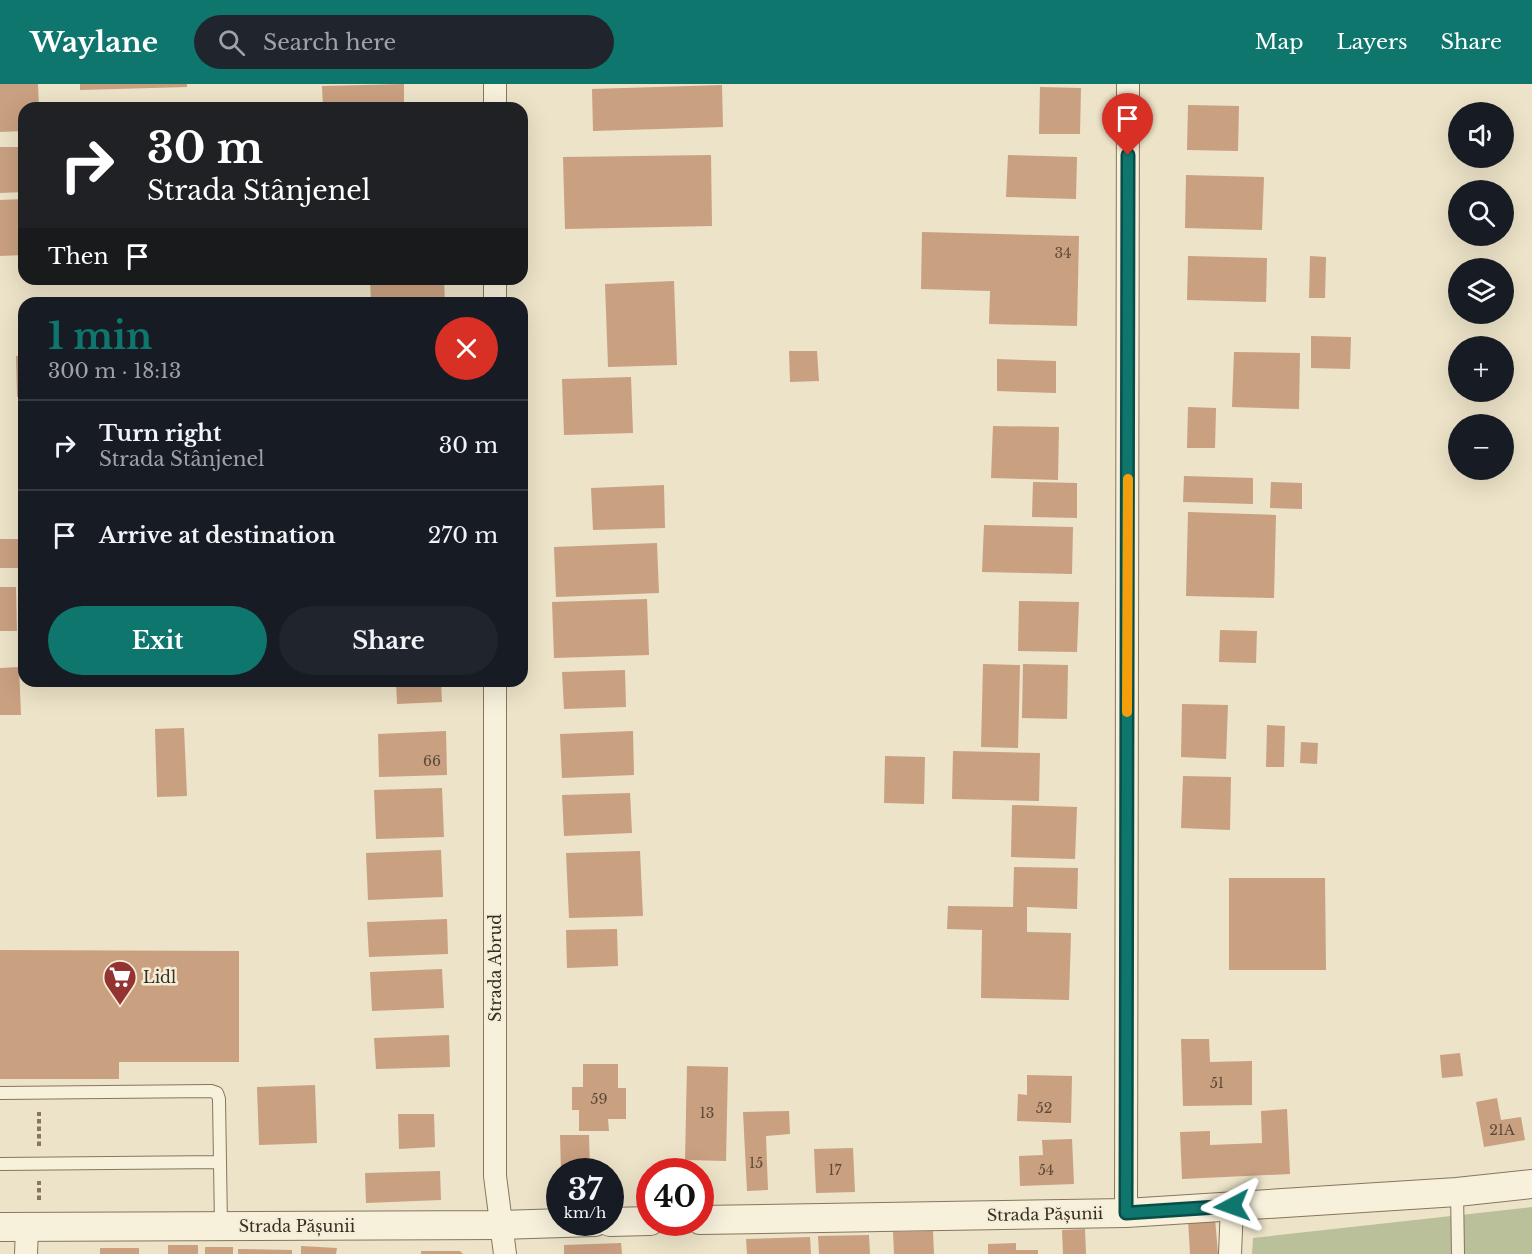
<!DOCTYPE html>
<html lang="en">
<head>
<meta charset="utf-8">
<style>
  :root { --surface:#171b24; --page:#20242c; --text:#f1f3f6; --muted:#9ea1a6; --line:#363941; --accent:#0f766e }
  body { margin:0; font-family:"Libre Baskerville",serif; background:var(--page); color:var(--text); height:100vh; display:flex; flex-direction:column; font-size:22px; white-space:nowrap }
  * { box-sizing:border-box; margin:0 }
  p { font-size:20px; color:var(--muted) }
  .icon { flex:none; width:33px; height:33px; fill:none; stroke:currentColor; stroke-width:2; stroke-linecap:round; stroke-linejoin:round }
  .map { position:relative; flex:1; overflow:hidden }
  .details { position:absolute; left:18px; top:213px; width:510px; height:390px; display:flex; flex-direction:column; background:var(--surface); border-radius:18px; box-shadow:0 6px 24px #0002 }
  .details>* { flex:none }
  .hud { position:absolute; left:18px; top:18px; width:510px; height:183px; border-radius:18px; box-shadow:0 6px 24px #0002; background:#202124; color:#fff; overflow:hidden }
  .fabs { position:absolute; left:1448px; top:18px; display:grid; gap:12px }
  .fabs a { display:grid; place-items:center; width:66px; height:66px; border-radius:50%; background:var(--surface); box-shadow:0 6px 24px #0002; font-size:30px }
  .speed { position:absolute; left:546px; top:1074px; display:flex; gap:12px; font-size:30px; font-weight:700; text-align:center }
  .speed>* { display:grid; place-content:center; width:78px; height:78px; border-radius:50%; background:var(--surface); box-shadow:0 6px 24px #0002; line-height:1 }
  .speed small { font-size:15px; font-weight:400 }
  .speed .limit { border:9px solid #d22; background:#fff; color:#111 }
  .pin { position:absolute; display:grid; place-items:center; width:51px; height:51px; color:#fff; margin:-62px -26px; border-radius:50% 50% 50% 0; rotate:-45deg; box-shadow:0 0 6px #0007 }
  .pin .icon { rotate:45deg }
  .me { position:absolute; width:66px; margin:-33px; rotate:266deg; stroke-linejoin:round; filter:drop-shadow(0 0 4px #0008) }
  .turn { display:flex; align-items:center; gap:21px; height:126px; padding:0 30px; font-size:27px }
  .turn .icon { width:78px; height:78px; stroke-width:2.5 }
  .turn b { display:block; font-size:42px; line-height:51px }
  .then { display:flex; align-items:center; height:57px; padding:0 30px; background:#0003; gap:12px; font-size:22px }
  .round { display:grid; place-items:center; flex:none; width:63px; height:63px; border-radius:32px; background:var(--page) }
  .summary { display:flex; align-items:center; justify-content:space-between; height:102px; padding:0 30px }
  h1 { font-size:36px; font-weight:700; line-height:45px; color:var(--accent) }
  .action { display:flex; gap:12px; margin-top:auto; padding:12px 30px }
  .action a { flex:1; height:69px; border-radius:36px; background:var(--accent); color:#fff; font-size:24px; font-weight:700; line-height:69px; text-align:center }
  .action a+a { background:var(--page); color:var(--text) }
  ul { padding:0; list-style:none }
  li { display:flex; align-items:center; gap:18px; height:90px; padding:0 30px; border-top:2px solid var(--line) }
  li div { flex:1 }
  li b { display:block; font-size:22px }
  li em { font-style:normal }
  header { display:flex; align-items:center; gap:36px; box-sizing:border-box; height:84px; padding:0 30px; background:var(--accent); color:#fff }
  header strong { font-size:28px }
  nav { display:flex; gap:33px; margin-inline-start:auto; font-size:21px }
  .search { width:420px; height:54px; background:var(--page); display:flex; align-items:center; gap:15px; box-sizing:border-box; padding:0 21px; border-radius:33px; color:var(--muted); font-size:22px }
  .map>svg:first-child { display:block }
  .cemetery { fill:#bac09a }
  .building { fill:#c9a080 }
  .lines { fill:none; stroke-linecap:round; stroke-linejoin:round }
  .service-casing { stroke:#88755e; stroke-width:14 }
  .minor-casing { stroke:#88755e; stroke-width:24 }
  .tertiary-casing { stroke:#88755e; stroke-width:30 }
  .path { stroke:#88755e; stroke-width:4; stroke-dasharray:4.5 3; stroke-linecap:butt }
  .service { stroke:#f7f0db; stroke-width:12 }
  .minor { stroke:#f7f0db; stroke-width:22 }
  .tertiary { stroke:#f7f0db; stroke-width:28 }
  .route-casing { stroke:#0a4d48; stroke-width:15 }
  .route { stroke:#0f766e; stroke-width:10 }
  .slow { stroke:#f59e0b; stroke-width:10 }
  .labels { text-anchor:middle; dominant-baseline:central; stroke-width:5; stroke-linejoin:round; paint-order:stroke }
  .number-label { font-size:14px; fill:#5d4a39 }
  .street-label { font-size:16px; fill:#392d21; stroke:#f4edd7 }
  .poi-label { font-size:16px; fill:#392d21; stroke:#f4edd7; text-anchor:start }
</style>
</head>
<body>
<header>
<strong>Waylane</strong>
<div class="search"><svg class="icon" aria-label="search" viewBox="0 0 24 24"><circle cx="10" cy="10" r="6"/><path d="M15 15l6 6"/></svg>Search here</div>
<nav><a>Map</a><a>Layers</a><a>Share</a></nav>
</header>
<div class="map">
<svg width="1532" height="1170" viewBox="0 0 1532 1170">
  <rect width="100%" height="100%" fill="#ece3c8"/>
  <path class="cemetery" d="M1532,1123v47h-280l1,-16z"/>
  <path class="building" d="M0,0h38l1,24h-15v23l-24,1z
    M80,0h107v3l-107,3z
    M404,0v24h-81l-1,-22z
    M722,1l1,42 -130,4 -1,-42z
    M1040,3l41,1 -1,46h-41z
    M1188,21l51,1 -1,45 -51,-1z
    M0,63h22l2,45 -24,1z
    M711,71l1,71 -147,3 -2,-72z
    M1008,71l69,2 -1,42 -70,-2z
    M1186,91l78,2 -2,53 -77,-2z
    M24,115v56l-24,1v-56z
    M922,148l157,4 -2,90 -88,-2 1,-33 -69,-2z
    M1188,172l79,2 -1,44 -79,-2z
    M1310,172l16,1 -1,41h-16z
    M370,195h74l1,24h-74z
    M674,197l3,84 -69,2 -3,-83z
    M1311,252l40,1 -1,32 -39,-1z
    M789,267h28l2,30 -29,1z
    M1234,268l66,1 -1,56 -67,-2z
    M24,271v41l-7,1 -1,-41z
    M997,275l59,2v32l-59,-2z
    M631,293l2,56 -69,2 -2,-56z
    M1188,323l28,1 -1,40h-28z
    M993,342l66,1 -1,53 -67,-2z
    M1184,392l69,2v26l-70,-2z
    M1033,398l44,1v35l-45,-1z
    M1271,398l31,1v26l-32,-1z
    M664,401l1,43 -72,2 -2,-42z
    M1188,428l88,3 -2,83 -88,-2z
    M984,441l89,2 -1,47 -90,-2z
    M0,455h24v29h-24z
    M657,459l2,50 -103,4 -2,-50z
    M0,503h16l1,44h-17z
    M647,515l2,56 -95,3 -2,-56z
    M1019,517l60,1 -2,50 -59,-1z
    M1220,546l37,1 -1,32 -37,-1z
    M983,580l37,1 -2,83 -37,-1z
    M1023,580l45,1 -1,54 -45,-1z
    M19,583l2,48h-21v-47z
    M625,586l1,37 -62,2 -2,-37z
    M396,597h45l1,21 -45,2z
    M1182,620l46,1 -2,54 -45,-2z
    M1267,641l18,1 -1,41h-18z
    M184,644l3,68 -30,1 -2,-68z
    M446,647l1,44 -68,2 -1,-43z
    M633,647l1,44 -72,3 -2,-44z
    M1301,658l17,1 -1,21 -17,-1z
    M953,667l87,2 -1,48 -87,-2z
    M885,672l40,1 -1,47 -40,-1z
    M1183,692l48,1 -1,53 -49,-2z
    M442,704l2,49 -68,2 -2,-49z
    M630,709l2,40 -68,3 -2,-41z
    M1012,721l65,2 -2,52 -64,-2z
    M441,766l2,47 -75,3 -2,-47z
    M640,767l3,65 -74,2 -3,-65z
    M1014,783l64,1 -1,41 -50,-2v25l44,1 -2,67 -88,-2 1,-68 -35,-1 1,-23 65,1z
    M1229,794h96l1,92h-97z
    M447,835l1,35 -79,3 -2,-35z
    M617,845l1,37 -51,2 -1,-38z
    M0,866l239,1v111h-120v17h-119z
    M442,885l2,39 -72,3 -2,-39z
    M449,951l1,32 -74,2 -2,-31z
    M1181,955h28l1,23 42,-1v44l-69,1z
    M1460,969l3,23 -21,2 -2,-23z
    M583,980h35v24h8v31h-18l1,12h-30v-21h-7v-23h11z
    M687,982l41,1 -2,94 -41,-1z
    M1027,991l45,1 -1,47 -54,-2 1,-27 9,1z
    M315,1001l2,58 -58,2 -2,-58z
    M1497,1014l4,22 20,-3 4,23 -41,7 -8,-45z
    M1287,1025l3,65 -108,5 -2,-47 30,-1v14l52,-2 -1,-32z
    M789,1027l1,23 -24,2 2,54 -21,1 -4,-79z
    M398,1030h36l1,33 -36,2z
    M560,1051h29l1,37h-29z
    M1072,1055l2,45 -54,2 -1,-30 24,-1 -1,-15z
    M853,1064l2,44 -39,1 -2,-44z
    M440,1087l1,29 -75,3 -1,-30z
    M1215,1134l3,36h-28l-2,-34z
    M1085,1145l1,25h-23l-1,-24z
    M933,1147l1,23h-40l-1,-22z
    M869,1151l1,19h-51l-1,-18z
    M810,1153l1,17h-64l-1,-15z
    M621,1159l1,11h-58v-9z
    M1016,1159v7h22v4h-50v-10z
    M168,1161h30v9h-30z
    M301,1162l36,2 -1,6h-35z
    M205,1163h28v7h-28z
    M100,1164h39v6h-39z
    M238,1165l54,1v4h-54z
    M421,1167h39l3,3h-42z"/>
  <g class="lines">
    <defs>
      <path id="service" d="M0,1009l211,-2 6,2 2,6 2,127
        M0,1080l220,-2
        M1457,1108l1,62"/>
      <path id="minor" d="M495,0v24
        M495,195v24
        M495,597v495l10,78
        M1126,1129l2,-1129
        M26,1170l1,-26
        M1230,1170l2,-48"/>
      <path id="tertiary" d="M700,1136l426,-7 331,-21 75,-8
        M610,1138l40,-1
        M0,1143l503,-2 92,-3"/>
    </defs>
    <use href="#service" class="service-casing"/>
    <use href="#minor" class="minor-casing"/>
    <use href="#tertiary" class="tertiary-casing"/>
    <path class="path" d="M39,1062v-34
      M39,1116v-19"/>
    <use href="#service" class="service"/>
    <use href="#minor" class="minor"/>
    <use href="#tertiary" class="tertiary"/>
  </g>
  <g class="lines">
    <defs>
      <path id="route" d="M1128,71l-2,1058 106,-7"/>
    </defs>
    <use href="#route" class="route-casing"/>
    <use href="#route" class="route"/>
    <path class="slow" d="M1127,628l1,-233"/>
  </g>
  <defs>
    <symbol id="supermarket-pin" viewBox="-11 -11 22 30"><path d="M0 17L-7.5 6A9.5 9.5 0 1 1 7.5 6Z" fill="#943331" stroke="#f4edd7"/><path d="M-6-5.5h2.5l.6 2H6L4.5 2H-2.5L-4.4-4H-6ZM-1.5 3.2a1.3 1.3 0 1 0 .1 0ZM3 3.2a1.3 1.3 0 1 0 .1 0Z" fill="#fff"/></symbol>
  </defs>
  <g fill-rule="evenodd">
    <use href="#supermarket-pin" x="101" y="874" width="38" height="52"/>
  </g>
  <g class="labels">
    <g class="number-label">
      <text x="1063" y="169">34</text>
      <text x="432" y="677">66</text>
      <text x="1217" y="999">51</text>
      <text x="599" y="1015">59</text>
      <text x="1044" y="1024">52</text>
      <text x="707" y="1029">13</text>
      <text x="1502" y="1046">21A</text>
      <text x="756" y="1079">15</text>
      <text x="835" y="1086">17</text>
      <text x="1046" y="1086">54</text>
    </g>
    <g class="street-label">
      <text transform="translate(495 884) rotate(-90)">Strada Abrud</text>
      <text transform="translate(1045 1130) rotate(-1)">Strada Pășunii</text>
      <text x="297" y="1142">Strada Pășunii</text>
    </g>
    <g class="poi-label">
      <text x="143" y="893">Lidl</text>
    </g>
  </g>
</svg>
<div class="fabs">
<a><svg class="icon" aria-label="sound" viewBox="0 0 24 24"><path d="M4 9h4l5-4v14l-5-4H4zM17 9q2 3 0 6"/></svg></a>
<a><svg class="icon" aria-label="search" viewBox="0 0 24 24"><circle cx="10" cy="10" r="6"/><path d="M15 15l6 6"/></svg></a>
<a><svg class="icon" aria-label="layers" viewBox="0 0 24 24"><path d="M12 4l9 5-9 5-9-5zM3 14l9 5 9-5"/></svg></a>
<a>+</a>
<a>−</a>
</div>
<div class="speed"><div>37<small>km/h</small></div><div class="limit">40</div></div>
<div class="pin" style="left:1128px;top:71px;background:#d93025"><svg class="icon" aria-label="arrive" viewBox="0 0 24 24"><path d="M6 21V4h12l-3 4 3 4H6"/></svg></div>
<svg class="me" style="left:1232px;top:1122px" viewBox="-20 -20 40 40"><path d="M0-17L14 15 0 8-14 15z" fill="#0f766e" stroke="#fff" stroke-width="4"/></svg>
<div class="hud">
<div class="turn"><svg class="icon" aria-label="right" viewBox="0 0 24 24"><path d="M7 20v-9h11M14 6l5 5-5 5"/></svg><div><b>30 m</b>Strada Stânjenel</div></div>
<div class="then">Then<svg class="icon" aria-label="arrive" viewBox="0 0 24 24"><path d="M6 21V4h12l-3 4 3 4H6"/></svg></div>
</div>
<section class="details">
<div class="summary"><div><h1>1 min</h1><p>300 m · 18:13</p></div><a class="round" style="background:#d93025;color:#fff"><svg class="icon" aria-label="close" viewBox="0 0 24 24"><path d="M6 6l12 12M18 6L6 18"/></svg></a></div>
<ul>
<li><svg class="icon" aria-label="right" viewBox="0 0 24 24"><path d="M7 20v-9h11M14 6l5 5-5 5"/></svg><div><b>Turn right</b><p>Strada Stânjenel</p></div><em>30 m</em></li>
<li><svg class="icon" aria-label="arrive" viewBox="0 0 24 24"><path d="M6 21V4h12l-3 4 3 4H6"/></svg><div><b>Arrive at destination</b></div><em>270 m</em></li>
</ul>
<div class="action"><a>Exit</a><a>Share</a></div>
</section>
</div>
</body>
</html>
